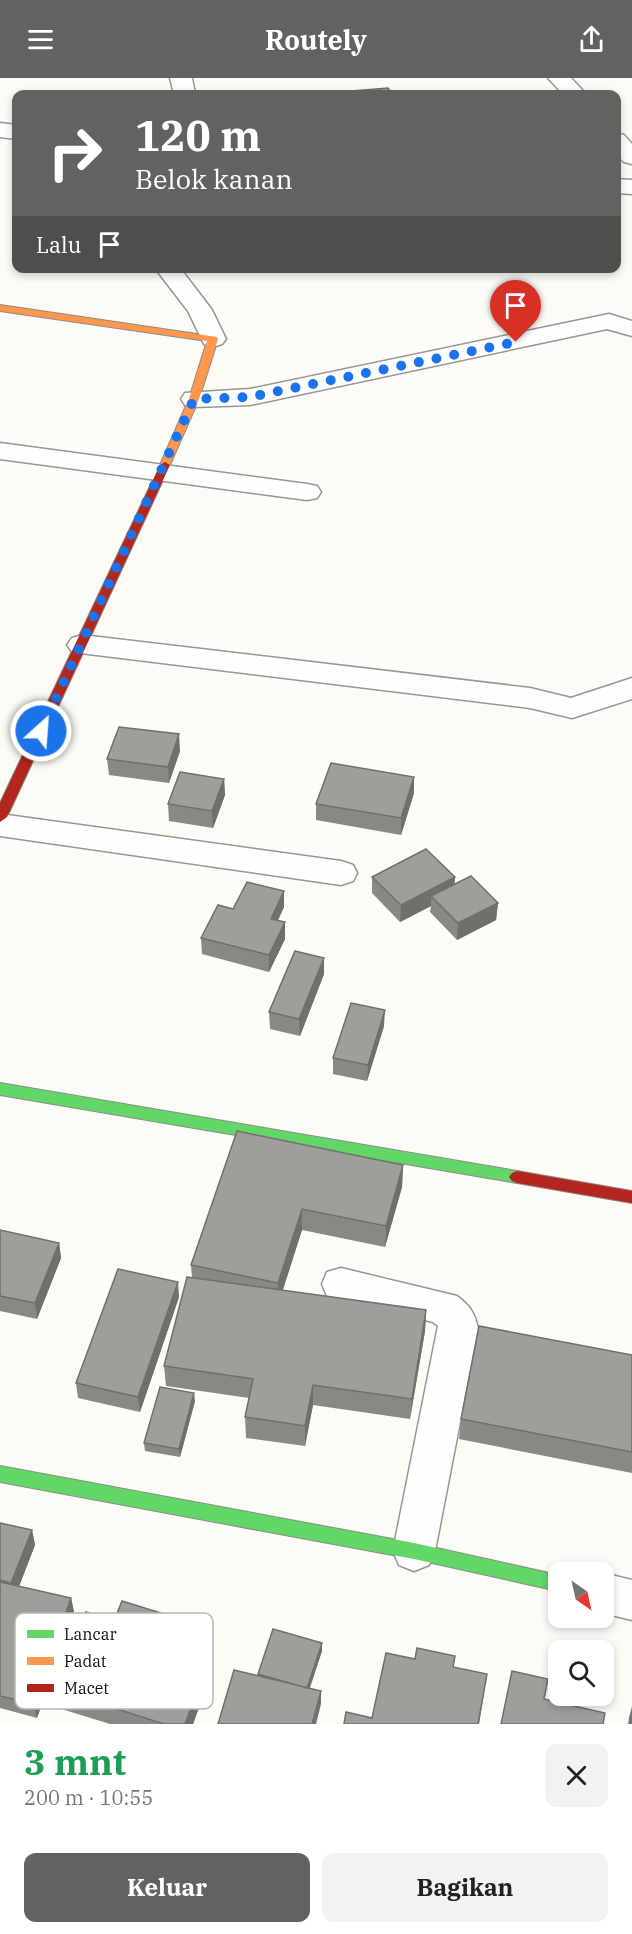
<!DOCTYPE html>
<html lang="id">
<head>
<meta charset="utf-8">
<style>
  :root { --surface:#fff; --page:#f2f2f2; --text:#202124; --muted:#757577; --accent:#636260 }
  body { margin:0; font-family:"IBM Plex Serif",serif; background:var(--page); color:var(--text); height:100vh; display:flex; flex-direction:column; font-size:22px; white-space:nowrap }
  * { box-sizing:border-box; margin:0 }
  p { font-size:20px; color:var(--muted) }
  .icon { flex:none; width:33px; height:33px; fill:none; stroke:currentColor; stroke-width:2; stroke-linecap:round; stroke-linejoin:round }
  .map { position:relative; height:1646px; overflow:hidden }
  .side { display:flex; flex-direction:column; background:var(--surface); flex:1 }
  .side>* { flex:none }
  .banner { position:absolute; left:12px; top:12px; width:609px; height:183px; border-radius:12px; box-shadow:0 3px 9px #0003; background:#636260; color:#fff; overflow:hidden }
  .needle { width:39px; rotate:146deg }
  .tools { position:absolute; left:548px; top:1484px; display:grid; gap:12px }
  .tools a { display:grid; place-items:center; width:66px; height:66px; border-radius:12px; background:var(--surface); box-shadow:0 3px 9px #0003; font-size:30px }
  .pin { position:absolute; display:grid; place-items:center; width:51px; height:51px; color:#fff; margin:-62px -26px; border-radius:50% 50% 50% 0; rotate:-45deg; box-shadow:0 0 6px #0007 }
  .pin .icon { rotate:45deg }
  .me { position:absolute; width:66px; margin:-33px; rotate:26deg; stroke-linejoin:round; filter:drop-shadow(0 0 4px #0008) }
  .turn { display:flex; align-items:center; gap:21px; height:126px; padding:0 24px; font-size:27px }
  .turn .icon { width:78px; height:78px; stroke-width:2.5 }
  .turn b { display:block; font-size:42px; line-height:51px }
  .then { display:flex; align-items:center; height:57px; padding:0 24px; background:#0003; gap:12px; font-size:22px }
  .round { display:grid; place-items:center; flex:none; width:63px; height:63px; border-radius:12px; background:var(--page) }
  .head { display:flex; align-items:center; justify-content:space-between; height:102px; padding:0 24px }
  h1 { font-size:36px; font-weight:800; line-height:45px; color:#1e9e55 }
  .primary-button { display:flex; gap:12px; margin-top:auto; padding:12px 24px }
  .primary-button a { flex:1; height:69px; border-radius:12px; background:var(--accent); color:#fff; font-size:24px; font-weight:800; line-height:69px; text-align:center }
  .primary-button a+a { background:var(--page); color:var(--text) }
  header { display:flex; justify-content:space-between; align-items:center; height:78px; padding:0 24px; background:var(--accent); color:#fff; font-size:27px; font-weight:800 }
  .map>svg:first-child { display:block }
  .lines { fill:none; stroke-linecap:round; stroke-linejoin:round }
  .street-casing { stroke:#969694; stroke-width:3 }
  .fast-casing { stroke:#8d8c8a; stroke-width:2 }
  .slow-casing { stroke:#8d8c8a; stroke-width:2 }
  .jam-casing { stroke:#8d8c8a; stroke-width:2 }
  .street { fill:#fffefe; fill-rule:evenodd }
  .fast { fill:#63d668; fill-rule:evenodd }
  .slow { fill:#ff974d; fill-rule:evenodd }
  .jam { fill:#b3261e; fill-rule:evenodd }
  .wall { fill:#8a8885 }
  .shaded-wall { fill:#706f6c }
  .building { fill:#a09e9b; stroke:#706f6c; stroke-width:1.5 }
  .route { stroke:#1a73e8; stroke-width:10; stroke-dasharray:0 18 }
  .key { fill:#fff; stroke:#b7b7b7; stroke-width:1.5 }
  .key-label { font-size:16px; fill:#101010 }
</style>
</head>
<body>
<header><svg class="icon" aria-label="menu" viewBox="0 0 24 24"><path d="M4 6h16M4 12h16M4 18h16"/></svg>Routely<svg class="icon" aria-label="share" viewBox="0 0 24 24"><path d="M12 15V3M7 8l5-5 5 5M5 13v7h14v-7"/></svg></header>
<div class="map">
<svg width="632" height="1646" viewBox="0 0 632 1646">
  <rect width="100%" height="100%" fill="#fcfbf6"/>
  <g class="lines">
    <defs>
      <path id="street" d="M170,0h22l3,16h-21z
        M548,0h23l15,16h-23z
        M0,45l16,2v14l-16,-2z
        M616,55l8,2 8,9v20l-8,-2 -8,-8z
        M616,101l16,1v14l-16,-1z
        M155,190h25l32,42 14,29 -4,5 -9,3 -9,-3 -16,-33z
        M609,236l23,7v15l-25,-7 -357,76 -56,2 -9,-2 -4,-6 4,-6 65,-4z
        M0,365l307,41 10,2 4,6 -4,6 -10,2 -307,-41z
        M82,557l448,53 41,10 61,-20v21l-60,19 -42,-10 -458,-56 -5,-7 5,-7z
        M0,736l341,47 12,4 4,8 -4,8 -12,4 -341,-49z
        M341,1190l116,28c13,10 18,17 21,33l-43,222 -6,14 -15,6 -15,-6 -6,-14 45,-225 -5,-4 -106,-26 -5,-12 5,-12z
        M603,1495l29,7v40l-29,-7z"/>
      <path id="fast" d="M0,1005l517,88 5,2 3,4 -3,4 -5,2 -517,-88z
        M0,1388l414,77 144,32v16l-144,-32 -414,-77z"/>
      <path id="slow" d="M0,227l217,32 1,2 -19,60 -30,68h-8l-1,-2 29,-66 18,-58 -207,-30z"/>
      <path id="jam" d="M165,384l5,3 -163,352 -7,5v-19l160,-338z
        M517,1093l115,20v12l-115,-20 -5,-2 -3,-4 3,-4z"/>
    </defs>
    <use href="#street" class="street-casing"/>
    <use href="#fast" class="fast-casing"/>
    <use href="#slow" class="slow-casing"/>
    <use href="#jam" class="jam-casing"/>
    <use href="#street" class="street"/>
    <use href="#fast" class="fast"/>
    <use href="#slow" class="slow"/>
    <use href="#jam" class="jam"/>
  </g>
  <path class="wall" d="M180,673l-11,32 -60,-8 -2,-16z
    M414,699v16l-13,42 -85,-15v-16z
    M224,701l1,16 -12,33 -44,-7 -1,-17z
    M372,799h83l-1,7 44,19 -2,17 -39,20 -27,-28 1,-6 -31,16 -28,-29z
    M284,813v16l-6,13 7,19 -16,33 -67,-18 -1,-16 32,-29z
    M324,896l-24,62 -30,-7 -1,-17z
    M384,948l-17,55 -34,-7v-16z
    M237,1053l166,34 -1,22 -17,60 -83,-17 -19,60 143,20 -1,21 -15,88 -97,-14 -8,41 -59,-8 -1,-21 4,-19 -83,-12 -2,-20 28,-89 -1,-12z
    M0,1152l59,13 2,15 -24,61 -37,-8z
    M179,1219l-39,115 -62,-14 -2,-15z
    M632,1277v118l-173,-34 2,-20z
    M195,1323l-15,56 -35,-6 -1,-8z
    M0,1445l32,7 3,15 -16,41 52,12 3,14 -37,106 -37,-10z
    M114,1543l65,16 -1,4 35,28 -20,55h-83l-52,-16 -4,-19z
    M322,1565v8l-12,37 11,16 -63,-28v-2z
    M632,1628v18h-4l1,-7z"/>
  <path class="shaded-wall" d="M179,656l1,17 -11,32 -1,-16z
    M414,699v16l-13,42v-17z
    M224,701l1,16 -12,33 -1,-17z
    M455,799l-1,17 -23,2v10l-31,16 1,-17z
    M284,813v16l-13,28v-16z
    M498,825l-2,17 -39,20 1,-17z
    M285,844v17l-16,33v-17z
    M324,880v16l-24,62 -1,-17z
    M385,932l-1,16 -17,55 1,-16z
    M403,1087l-1,22 -17,60 1,-21z
    M302,1131v21l-24,74v-21z
    M59,1165l2,15 -24,61 -2,-16z
    M178,1204l1,15 -39,115 -2,-15z
    M426,1232l-1,21 -15,88 2,-20z
    M313,1307v20l-8,41v-20z
    M194,1315l1,8 -15,56 -1,-8z
    M32,1452l3,15 -20,52 -4,-14z
    M71,1520l3,14 -37,106 -3,-14z
    M177,1540l2,19 -8,20 -2,-19z
    M322,1565v8l-15,44v-7z
    M212,1573l1,18 -20,55h-8z
    M487,1596l-8,50h-1z
    M321,1613v13l-5,20h-4z"/>
  <path class="building" d="M388,10l4,6h-37l-2,-3z
    M119,649l60,7 -11,33 -61,-8z
    M331,685l83,14 -13,41 -85,-14z
    M180,694l44,7 -12,32 -44,-7z
    M426,771l29,28 -54,28 -29,-28z
    M471,798l27,27 -40,20 -27,-27z
    M247,804l37,9 -13,28 14,3 -16,33 -68,-17 17,-33 15,4z
    M295,873l29,7 -25,61 -30,-7z
    M351,925l34,7 -17,55 -35,-7z
    M237,1053l166,34 -17,61 -84,-17 -24,74 -87,-18z
    M0,1152l59,13 -24,60 -35,-7z
    M118,1191l60,13 -40,115 -62,-14z
    M187,1199l239,33 -14,89 -99,-14 -8,41 -60,-9 8,-38 -89,-13z
    M479,1248l153,29v97l-171,-33z
    M160,1309l34,6 -15,56 -35,-6z
    M0,1445l32,7 -21,53 -11,-3z
    M0,1504l71,16 -37,106 -34,-8z
    M122,1523l55,17 -8,20 43,13 -27,73h-21l-110,-35 32,-77 28,9z
    M273,1551l49,14 -15,45 -49,-14z
    M417,1570l38,8 -2,11 34,7 -9,50h-134l2,-12 26,6 14,-65 29,6z
    M234,1592l87,21 -9,33h-94z
    M512,1593l36,8 -4,20 61,14 -2,11h-102z
    M632,1633v13h-2z"/>
  <g class="lines">
    <path class="route" d="M41,653l153,-332 56,-2 266,-55"/>
  </g>
  <rect x="15" y="1535" width="198" height="96" rx="9" class="key"/>
  <rect x="27" y="1552" width="27" height="8" fill="#63d668"/>
  <rect x="27" y="1579" width="27" height="8" fill="#ff974d"/>
  <rect x="27" y="1606" width="27" height="8" fill="#b3261e"/>
  <g class="key-label">
    <text x="64" y="1562">Lancar</text>
    <text x="64" y="1589">Padat</text>
    <text x="64" y="1616">Macet</text>
  </g>
</svg>
<div class="tools">
<a><svg class="needle" viewBox="-14 -14 28 28"><path d="M0-13l5 13h-10z" fill="#e53935"/><path d="M0 13l5-13h-10z" fill="#757577"/></svg></a>
<a><svg class="icon" aria-label="search" viewBox="0 0 24 24"><circle cx="10" cy="10" r="6"/><path d="M15 15l6 6"/></svg></a>
</div>
<div class="pin" style="left:516px;top:264px;background:#d93025"><svg class="icon" aria-label="arrive" viewBox="0 0 24 24"><path d="M6 21V4h12l-3 4 3 4H6"/></svg></div>
<svg class="me" style="left:41px;top:653px" viewBox="-20 -20 40 40"><circle r="17" fill="#1a73e8" stroke="#fff" stroke-width="3"/><path d="M0-11L8 9 0 5-8 9z" fill="#fff"/></svg>
<div class="banner">
<div class="turn"><svg class="icon" aria-label="right" viewBox="0 0 24 24"><path d="M7 20v-9h11M14 6l5 5-5 5"/></svg><div><b>120 m</b>Belok kanan</div></div>
<div class="then">Lalu<svg class="icon" aria-label="arrive" viewBox="0 0 24 24"><path d="M6 21V4h12l-3 4 3 4H6"/></svg></div>
</div>
</div>
<section class="side">
<div class="head"><div><h1>3 mnt</h1><p>200 m · 10:55</p></div><a class="round"><svg class="icon" aria-label="close" viewBox="0 0 24 24"><path d="M6 6l12 12M18 6L6 18"/></svg></a></div>
<div class="primary-button"><a>Keluar</a><a>Bagikan</a></div>
</section>
</body>
</html>
